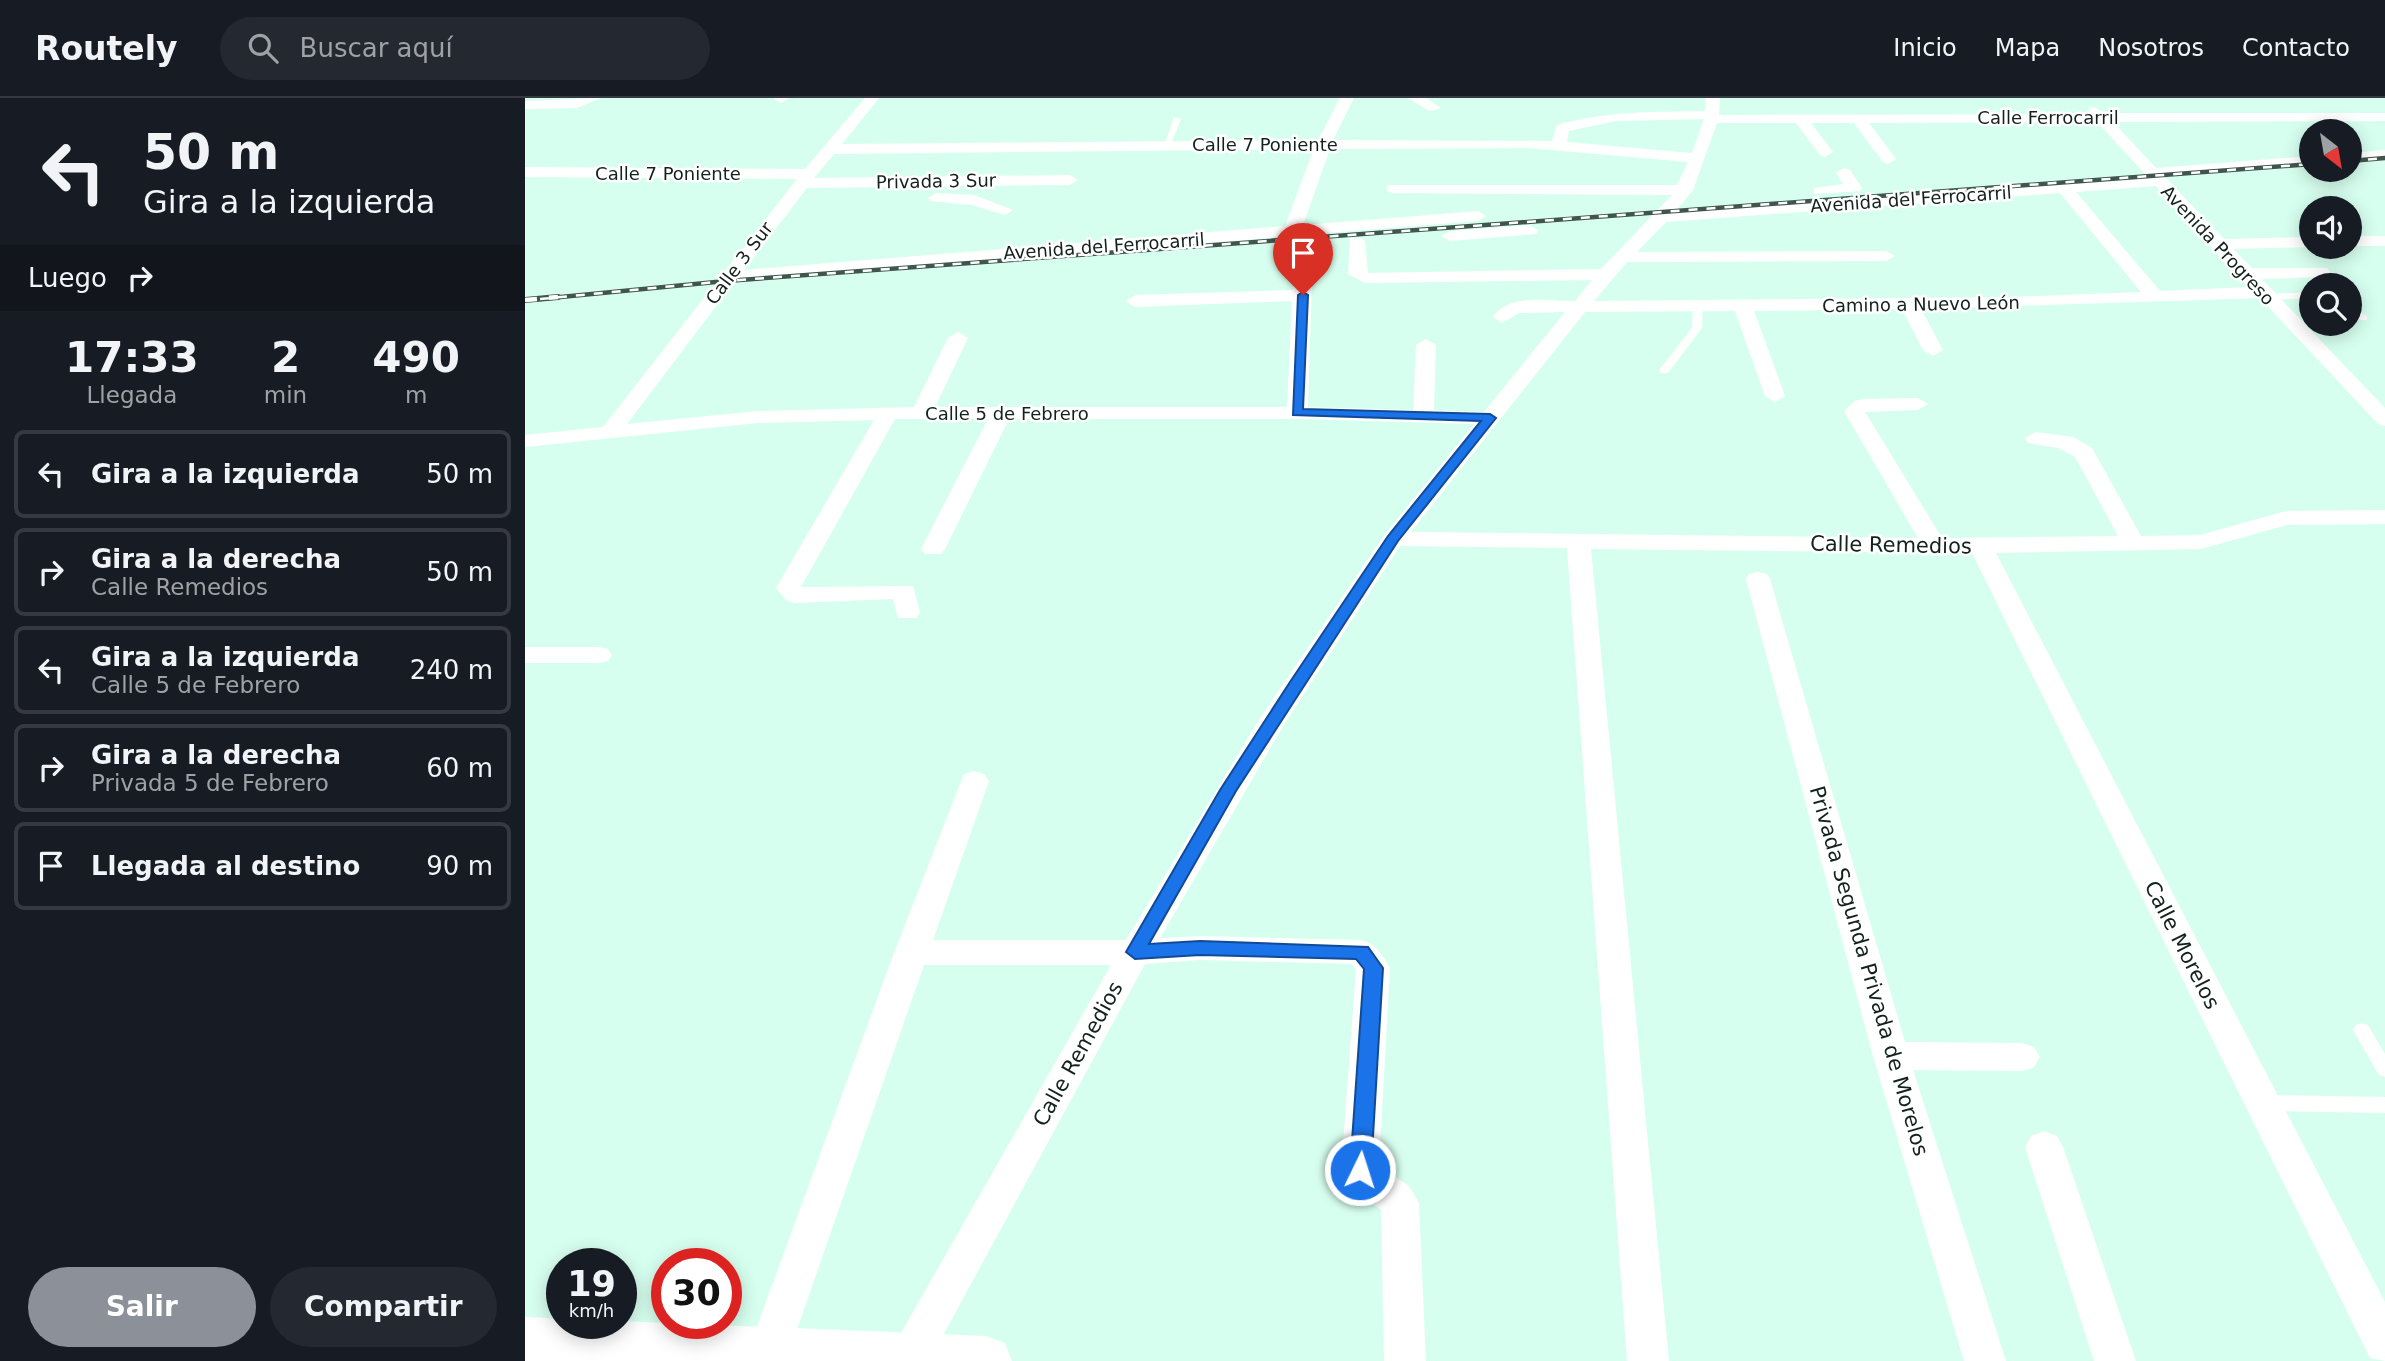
<!DOCTYPE html>
<html lang="es">
<head>
<meta charset="utf-8">
<style>
  :root { --surface:#171b24; --page:#242831; --text:#f1f3f6; --muted:#9ea1a6; --line:#363941; --accent:#8c9099 }
  body { margin:0; font-family:"DejaVu Sans",sans-serif; background:var(--page); color:var(--text); height:100vh; display:flex; flex-direction:column; font-size:26px; white-space:nowrap }
  * { box-sizing:border-box; margin:0 }
  p { font-size:23px; color:var(--muted) }
  .icon { flex:none; width:38px; height:38px; fill:none; stroke:currentColor; stroke-width:2; stroke-linecap:round; stroke-linejoin:round }
  .map { position:relative; flex:1; overflow:hidden }
  .sheet { display:flex; flex-direction:column; background:var(--surface); width:525px }
  .sheet>* { flex:none }
  .hud { background:#171b24; color:var(--text); overflow:hidden }
  .needle { width:46px; rotate:149deg }
  .fabs { position:absolute; left:1774px; top:21px; display:grid; gap:14px }
  .fabs a { display:grid; place-items:center; width:63px; height:63px; border-radius:50%; background:var(--surface); box-shadow:0 4px 18px #0003; font-size:35px }
  .speed { position:absolute; left:21px; top:1150px; display:flex; gap:14px; font-size:35px; font-weight:700; text-align:center }
  .speed>* { display:grid; place-content:center; width:91px; height:91px; border-radius:50%; background:var(--surface); box-shadow:0 4px 18px #0003; line-height:1 }
  .speed small { font-size:18px; font-weight:400 }
  .speed .limit { border:10px solid #d22; background:#fff; color:#111 }
  .pin { position:absolute; display:grid; place-items:center; width:60px; height:60px; color:#fff; margin:-72px -30px; border-radius:50% 50% 50% 0; rotate:-45deg; box-shadow:0 0 7px #0007 }
  .pin .icon { rotate:45deg }
  .me { position:absolute; width:77px; margin:-38px; rotate:4deg; stroke-linejoin:round; filter:drop-shadow(0 0 5px #0008) }
  .turn { display:flex; align-items:center; gap:24px; height:147px; padding:0 28px; font-size:32px }
  .turn .icon { width:91px; height:91px; stroke-width:2.5 }
  .turn b { display:block; font-size:49px; line-height:60px }
  .then { display:flex; align-items:center; height:66px; padding:0 28px; background:#0003; gap:14px; font-size:26px }
  .eta { display:flex; justify-content:space-evenly; align-items:center; height:119px; text-align:center }
  .eta b { font-size:42px; font-weight:700; line-height:49px }
  .button { display:flex; gap:14px; margin-top:auto; padding:14px 28px }
  .button a { flex:1; height:80px; border-radius:42px; background:var(--accent); color:#fff; font-size:28px; font-weight:700; line-height:80px; text-align:center }
  .button a+a { background:var(--page); color:var(--text) }
  ul { padding:0; list-style:none }
  li { display:flex; align-items:center; gap:21px; height:88px; margin:0 14px 10px; padding:0 14px; border:4px solid var(--line); border-radius:10px }
  li div { flex:1 }
  li b { display:block; font-size:26px }
  li em { font-style:normal }
  header { display:flex; align-items:center; gap:42px; box-sizing:border-box; height:98px; padding:0 35px; background:var(--surface); border-bottom:2px solid var(--line) }
  header strong { font-size:33px }
  nav { display:flex; gap:38px; margin-inline-start:auto; font-size:24px }
  .search { width:490px; height:63px; background:var(--page); display:flex; align-items:center; gap:18px; box-sizing:border-box; padding:0 24px; border-radius:38px; color:var(--muted); font-size:26px }
  main { display:flex; flex:1; min-height:0 }
  .map>svg:first-child { display:block }
  .lines { fill:none; stroke-linecap:round; stroke-linejoin:round }
  .service { fill:#fff; fill-rule:evenodd }
  .minor { fill:#fff; fill-rule:evenodd }
  .tertiary { fill:#fff; fill-rule:evenodd }
  .rail-far1-casing { stroke:#40554d; stroke-width:4.5 }
  .rail-casing { stroke:#40554d; stroke-width:6 }
  .rail-far1 { stroke:#fff; stroke-width:2.5; stroke-dasharray:9; stroke-linecap:butt }
  .rail { stroke:#fff; stroke-width:4.5; stroke-dasharray:12; stroke-linecap:butt }
  .route { fill:#1a73e8; stroke:#114b97; stroke-width:2 }
  .labels { text-anchor:middle; dominant-baseline:central; stroke-width:5; stroke-linejoin:round; paint-order:stroke }
  .far-street-label { font-size:18px; fill:#13221d; stroke:#fff }
  .street-label { font-size:21px; fill:#13221d; stroke:#fff }
</style>
</head>
<body>
<header>
<strong>Routely</strong>
<div class="search"><svg class="icon" aria-label="search" viewBox="0 0 24 24"><circle cx="10" cy="10" r="6"/><path d="M15 15l6 6"/></svg>Buscar aquí</div>
<nav><a>Inicio</a><a>Mapa</a><a>Nosotros</a><a>Contacto</a></nav>
</header>
<main>
<section class="sheet">
<div class="hud">
<div class="turn"><svg class="icon" aria-label="left" viewBox="0 0 24 24"><path d="M17 20v-9H6M10 6l-5 5 5 5"/></svg><div><b>50 m</b>Gira a la izquierda</div></div>
<div class="then">Luego<svg class="icon" aria-label="right" viewBox="0 0 24 24"><path d="M7 20v-9h11M14 6l5 5-5 5"/></svg></div>
</div>
<div class="eta">
<div><b>17:33</b><p>Llegada</p></div>
<div><b>2</b><p>min</p></div>
<div><b>490</b><p>m</p></div>
</div>
<ul>
<li><svg class="icon" aria-label="left" viewBox="0 0 24 24"><path d="M17 20v-9H6M10 6l-5 5 5 5"/></svg><div><b>Gira a la izquierda</b></div><em>50 m</em></li>
<li><svg class="icon" aria-label="right" viewBox="0 0 24 24"><path d="M7 20v-9h11M14 6l5 5-5 5"/></svg><div><b>Gira a la derecha</b><p>Calle Remedios</p></div><em>50 m</em></li>
<li><svg class="icon" aria-label="left" viewBox="0 0 24 24"><path d="M17 20v-9H6M10 6l-5 5 5 5"/></svg><div><b>Gira a la izquierda</b><p>Calle 5 de Febrero</p></div><em>240 m</em></li>
<li><svg class="icon" aria-label="right" viewBox="0 0 24 24"><path d="M7 20v-9h11M14 6l5 5-5 5"/></svg><div><b>Gira a la derecha</b><p>Privada 5 de Febrero</p></div><em>60 m</em></li>
<li><svg class="icon" aria-label="arrive" viewBox="0 0 24 24"><path d="M6 21V4h12l-3 4 3 4H6"/></svg><div><b>Llegada al destino</b></div><em>90 m</em></li>
</ul>
<div class="button"><a>Salir</a><a>Compartir</a></div>
</section>
<div class="map">
<svg width="1860" height="1263" viewBox="0 0 1860 1263">
  <rect width="100%" height="100%" fill="#d7ffef"/>
  <g class="lines">
    <path class="service" d="M649,19l7,2 -10,25 -7,2z
      M1787,194v6l-46,2 -5,-3 5,-3z
      M1173,205l5,3 -1,22 -34,45h-8v-4l32,-41 1,-22z
      M1825,207l17,11v4h-6l-11,-7z
      M1837,925l6,2 17,29v23l-6,-2 -26,-45 3,-5z
      M1739,997l121,2v16l-121,-2 -6,-3 -3,-5 3,-5z"/>
    <path class="minor" d="M76,0l-24,10 -52,1v-8z
      M264,0l-8,5 -7,-4 1,-1z
      M340,0h14l-37,46 476,-4 22,-42h14l-21,42 219,1 5,-16c49,-14 97,-13 148,-14l1,-13h14l-1,17 370,-1v-6l5,-1 10,6h281v8l-272,1 43,46 156,-12v10l-147,11 59,62 88,-2v10l-79,2 19,19h75l3,4 -9,5 -59,2 123,129v18l-7,-2 -118,-126 -339,11 22,41 -10,6 -10,-6 -21,-41 -148,2 31,85 -10,6 -10,-6 -30,-85 -150,1 -174,220 507,6 -74,-127 11,-10 7,-2 56,-1 10,6 -10,6 -53,2 77,126 176,-2 -43,-79 -16,-9 -31,-5 -3,-5 11,-6 37,5 19,11 49,88 59,-1 86,-24 99,-1v14l-98,1 -86,24 -205,4 389,749v59l-15,-3 -398,-805 -381,-4 78,812h-42l-60,-813 -167,-2 -118,182 -122,210 40,-2 161,4c15,4 21,14 29,28l-11,198 30,20 10,17 7,158h-42l-3,-151 -26,-18 -14,-22 15,-200 -4,-6 -152,-4 -55,4 -216,397h-44l226,-396h-187l-138,396h-34l-4,-10 146,-398 70,-179 10,-3 10,3 5,7 -56,159h193l132,-219 127,-187 89,-110 -177,-5h-288l-64,130 -4,5h-16l-4,-5 67,-130h-93l-94,168 112,-1 7,27 -4,5h-18l-5,-19 -98,4 -9,-3 -10,-12 98,-168 -116,3 -233,24v-12l78,-8 194,-248 -272,-2v-10l280,2zM1179,21l-12,34 -125,-11 2,-11 47,-10zM1572,24l51,55 -472,34 17,-21 24,-67h79l24,32 5,2 8,-5 -22,-29h43l29,39 5,2 8,-5 -27,-36zM1003,50l160,14 -11,23h-290v6l6,2 279,2 -71,74 -233,4 -3,-31 -3,-4h-12l-2,36 17,9 227,-3 -17,21c-27,0 -66,-8 -82,16l9,6 17,-10 46,-1 -81,100 -50,-2 2,-65 -10,-6 -10,6 -3,65 -105,-3 5,-160 -15,-8 1,-4 179,-14 8,-5 -8,-5 -175,14 27,-76zM789,51l-29,77 -541,44 63,-82 263,-3 8,-5 -8,-5 -256,3 20,-24zM1631,88l83,92 11,9 -90,4 -84,-99zM1535,95l81,99 -131,5 -416,4 33,-39 259,-1 9,-5 -9,-5 -249,1 29,-30zM756,139l1,9 13,4 -2,40 -158,5 -9,6 9,6 157,-6 -5,106h-352l33,-69 -10,-6 -10,6 -34,69 -156,4 -131,13 108,-143z
      M883,0h18l15,10 -12,3z
      M1860,52v10l-35,3v-10z
      M1319,70l6,2 12,18 -2,3 -46,3v-6l29,-4 -7,-11z
      M411,95l38,2 39,15 -8,5 -33,-10 -42,-4 -2,-3z
      M1005,127l8,5 -2,4 -86,7 -9,-5 9,-5z
      M1825,138h35v10h-35z
      M1233,474l9,2 3,5 135,463 117,1 12,4 6,10 -6,10 -12,4 -109,-1 93,291h-42l-91,-305 -127,-477 3,-5z
      M0,549h74l9,2 4,6 -4,6 -9,2h-74z
      M1519,1033l13,5 6,11 73,214h-42l-69,-214 6,-11z"/>
    <path class="tertiary" d="M0,1219l37,2v4l59,-2 365,15 19,7 7,18h-487z"/>
    <defs>
      <path id="rail-far1" d="M1825,63l35,-3
        M15,201l186,-18 1586,-117"/>
      <path id="rail" d="M0,202l33,-3"/>
    </defs>
    <use href="#rail-far1" class="rail-far1-casing"/>
    <use href="#rail" class="rail-casing"/>
    <use href="#rail-far1" class="rail-far1"/>
    <use href="#rail" class="rail"/>
  </g>
  <path class="route" d="M778,194l5,3 -5,114 187,5 6,4 -98,123 -162,250 -87,153 51,-3 168,6 15,21 -12,202 -3,7 -8,2 -7,-2 -3,-7 14,-201 -8,-10 -156,-4 -65,4 -9,-7 94,-162 70,-108 98,-146 93,-115 -188,-6 5,-120z"/>
  <g class="labels">
    <g class="far-street-label">
      <text x="1523" y="19">Calle Ferrocarril</text>
      <text x="740" y="46">Calle 7 Poniente</text>
      <text x="143" y="75">Calle 7 Poniente</text>
      <text transform="translate(411 83) rotate(-1)">Privada 3 Sur</text>
      <text transform="translate(1386 101) rotate(-4)">Avenida del Ferrocarril</text>
      <text transform="translate(1693 147) rotate(47)">Avenida Progreso</text>
      <text transform="translate(579 148) rotate(-4)">Avenida del Ferrocarril</text>
      <text transform="translate(214 165) rotate(-53)">Calle 3 Sur</text>
      <text transform="translate(1396 206) rotate(-1)">Camino a Nuevo León</text>
      <text x="482" y="315">Calle 5 de Febrero</text>
    </g>
    <g class="street-label">
      <text transform="translate(1366 447) rotate(1)">Calle Remedios</text>
      <text transform="translate(1657 847) rotate(63)">Calle Morelos</text>
      <text transform="translate(1344 873) rotate(74)">Privada Segunda Privada de Morelos</text>
      <text transform="translate(553 956) rotate(-61)">Calle Remedios</text>
    </g>
  </g>
</svg>
<div class="fabs">
<a><svg class="needle" viewBox="-14 -14 28 28"><path d="M0-13l5 13h-10z" fill="#e53935"/><path d="M0 13l5-13h-10z" fill="#9ea1a6"/></svg></a>
<a><svg class="icon" aria-label="sound" viewBox="0 0 24 24"><path d="M4 9h4l5-4v14l-5-4H4zM17 9q2 3 0 6"/></svg></a>
<a><svg class="icon" aria-label="search" viewBox="0 0 24 24"><circle cx="10" cy="10" r="6"/><path d="M15 15l6 6"/></svg></a>
</div>
<div class="speed"><div>19<small>km/h</small></div><div class="limit">30</div></div>
<div class="pin" style="left:778px;top:197px;background:#d93025"><svg class="icon" aria-label="arrive" viewBox="0 0 24 24"><path d="M6 21V4h12l-3 4 3 4H6"/></svg></div>
<svg class="me" style="left:835px;top:1072px" viewBox="-20 -20 40 40"><circle r="17" fill="#1a73e8" stroke="#fff" stroke-width="3"/><path d="M0-11L8 9 0 5-8 9z" fill="#fff"/></svg>
</div>
</main>
</body>
</html>
